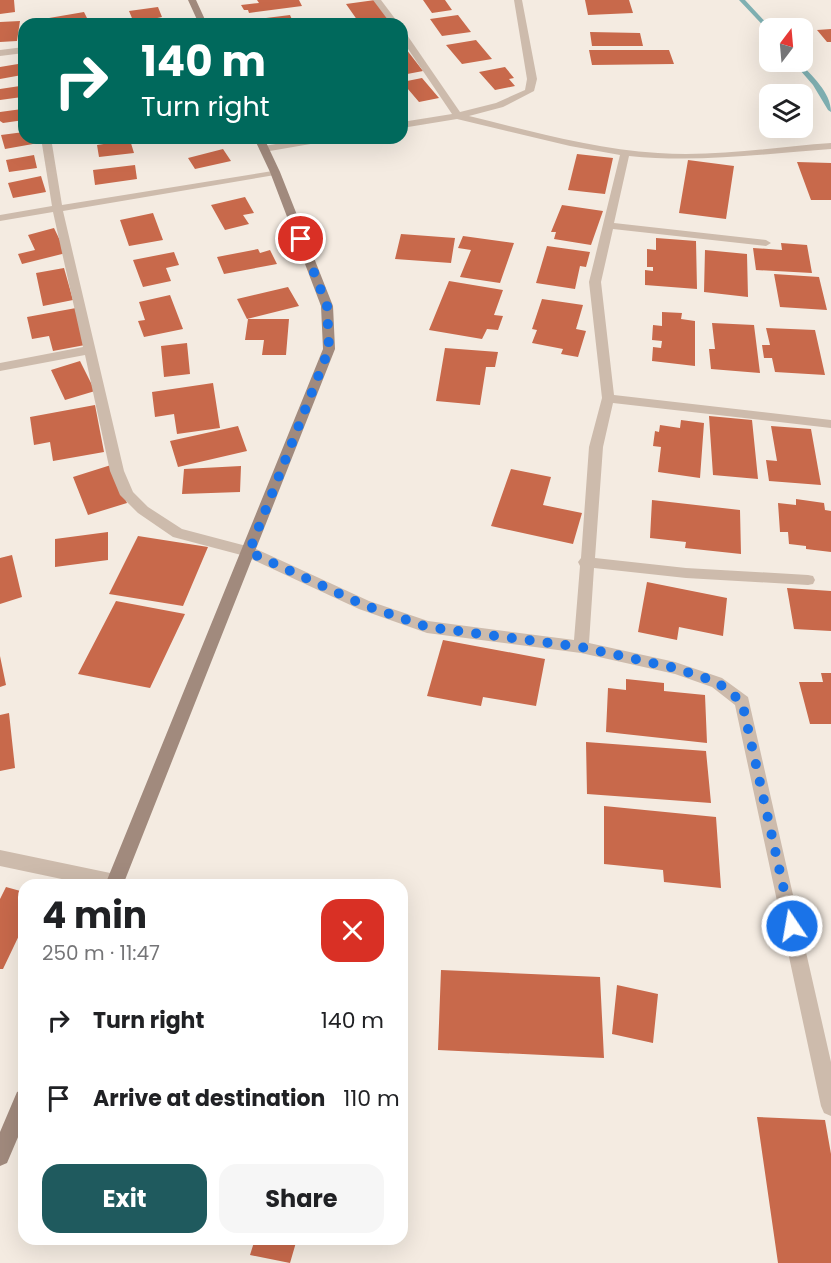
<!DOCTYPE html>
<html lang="en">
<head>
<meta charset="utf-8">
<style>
  :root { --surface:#fff; --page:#f6f6f6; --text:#202124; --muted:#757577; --accent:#1f5a5e }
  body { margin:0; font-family:Poppins,sans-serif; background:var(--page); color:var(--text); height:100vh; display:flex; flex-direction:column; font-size:22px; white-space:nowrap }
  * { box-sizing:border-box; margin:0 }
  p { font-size:20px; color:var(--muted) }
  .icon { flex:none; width:33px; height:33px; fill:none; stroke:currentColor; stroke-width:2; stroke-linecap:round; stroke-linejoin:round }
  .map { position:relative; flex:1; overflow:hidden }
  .drawer { position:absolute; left:18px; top:879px; width:390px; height:366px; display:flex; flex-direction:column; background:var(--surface); border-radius:18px; box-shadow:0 6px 24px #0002 }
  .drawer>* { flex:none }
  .top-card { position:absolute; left:18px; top:18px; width:390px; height:126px; border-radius:18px; box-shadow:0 6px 24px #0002; background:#00695c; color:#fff; overflow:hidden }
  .needle { width:39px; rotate:16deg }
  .tools { position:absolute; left:759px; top:18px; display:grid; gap:12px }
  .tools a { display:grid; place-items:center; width:54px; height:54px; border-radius:12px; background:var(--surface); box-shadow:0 6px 24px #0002; font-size:30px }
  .pin { position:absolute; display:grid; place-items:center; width:51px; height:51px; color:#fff; margin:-26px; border:3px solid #fff; border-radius:50%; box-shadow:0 2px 6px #0007 }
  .me { position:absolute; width:66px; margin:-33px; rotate:348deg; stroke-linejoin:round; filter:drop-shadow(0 0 4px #0008) }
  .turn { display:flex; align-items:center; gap:21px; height:126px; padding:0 24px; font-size:27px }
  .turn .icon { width:78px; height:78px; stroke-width:2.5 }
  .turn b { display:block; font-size:42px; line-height:51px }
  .round { display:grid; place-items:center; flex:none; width:63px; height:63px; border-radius:18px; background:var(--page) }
  .summary { display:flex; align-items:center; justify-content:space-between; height:102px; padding:0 24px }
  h1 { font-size:36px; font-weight:700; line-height:45px }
  .button { display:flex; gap:12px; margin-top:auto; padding:12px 24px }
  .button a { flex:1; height:69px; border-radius:18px; background:var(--accent); color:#fff; font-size:24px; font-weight:700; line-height:69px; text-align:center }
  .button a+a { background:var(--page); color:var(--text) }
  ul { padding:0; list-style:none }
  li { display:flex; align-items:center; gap:18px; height:78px; padding:0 24px }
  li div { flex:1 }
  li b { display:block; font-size:22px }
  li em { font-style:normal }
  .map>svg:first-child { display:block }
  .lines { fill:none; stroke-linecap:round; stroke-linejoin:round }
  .stream { fill:#7fb0b2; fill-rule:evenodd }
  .building { fill:#c8694b }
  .street { fill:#cdbbac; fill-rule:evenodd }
  .secondary { fill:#a18a7d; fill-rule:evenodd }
  .route { stroke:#1a73e8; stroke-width:10; stroke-dasharray:0 18 }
</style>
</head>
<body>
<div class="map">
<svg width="831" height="1263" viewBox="0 0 831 1263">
  <rect width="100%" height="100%" fill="#f4ebe1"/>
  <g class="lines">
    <path class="stream" d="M739,0h6l26,28h-1v5z
      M793,62h6c12,13 32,30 32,50l-3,-2 -15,-25z"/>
  </g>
  <path class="building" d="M0,0h14l1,12 -15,2z
    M257,0h42l3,6 -53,7 -1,-3h-4l-3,-5 18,-2z
    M375,0l16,21 -31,3 -14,-20z
    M423,0h22l7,10 -20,3z
    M585,0h44l4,13 -45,2z
    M158,7l4,10 -28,6 -5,-12z
    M84,12l6,12h-38l-3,-6z
    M290,15l4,9h-26l-2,-6z
    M458,15l13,17 -29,4 -12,-17z
    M20,21l-3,20 -17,1v-20z
    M831,29v13h-4l-10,-12z
    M590,32l50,1 3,13h-51z
    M476,40l16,19 -30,5 -16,-19z
    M406,49l17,22 -21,4v-25z
    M589,50h80l5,14 -82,1z
    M18,64l4,11 -22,4v-12z
    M505,67l9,11 -5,1 6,7 -20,4 -16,-18z
    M422,78l17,20 -20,4 -17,-20z
    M20,86l2,11 -22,3v-11z
    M24,104v16l-21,3 -3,-2v-9l22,-3 -1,-4z
    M24,132v6h19l1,4 -39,7 -4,-14z
    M172,138h30v1l-27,5z
    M130,140l4,13 -35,4 -2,-12z
    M223,149l8,12 -36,8 -7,-11z
    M577,154l36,4 -8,36 -37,-4z
    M34,155l3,13 -28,4 -3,-12z
    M688,160l46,6 -8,53 -47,-6z
    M797,162l34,1v37h-20z
    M135,165l2,14 -42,6 -2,-15z
    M41,176l5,16 -33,6 -5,-15z
    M245,197l9,16 -11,2 6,9 -24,6 -14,-25z
    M562,205l41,6 -12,34 -37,-6 2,-7h-5z
    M153,213l10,27 -34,6 -9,-26z
    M54,228l12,25 -44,11 -4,-10 17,-4 -7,-15z
    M401,234l54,4 -4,25 -56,-4z
    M463,236l51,7 -14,40 -40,-6 11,-27 -13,-2z
    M656,238l40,3 1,48 -52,-4v-15l8,1v-4h-6v-18l9,1z
    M781,243l26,2 5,28 -56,-3 -3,-22 29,2z
    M547,246l43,6 -4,15 -6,-1 -5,23 -39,-6z
    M258,249l2,4 10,-3 7,14 -53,10 -7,-17z
    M705,250l42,4 1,43 -44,-5z
    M174,252l5,13 -13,3 5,13 -28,6 -10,-27z
    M64,268l9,32 -30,6 -7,-33z
    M774,274l45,3 8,33 -47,-3z
    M449,281l54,9 -9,25 9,1 -5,14 -11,-1 -5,10 -53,-9z
    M288,287l11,19 -52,13 -10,-20z
    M170,295l13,34 -39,8 -6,-16 7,-1 -6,-18z
    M542,299l41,6 -7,24 10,2 -8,26 -17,-3 2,-5 -31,-6 5,-13 -5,-1z
    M76,308l9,37 -32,6 -4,-15 -17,3 -5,-22z
    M662,312l20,1 -1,6 14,2v45l-43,-5 1,-14 8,1 1,-7 -10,-1 1,-15 9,1z
    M248,319h41l-3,36h-24l2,-15h-19z
    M712,323l42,2 6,48 -49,-4 -2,-20h6z
    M766,328l49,2 10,45 -50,-3 -3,-14h-8l-2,-13h8z
    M187,343l3,31 -26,3 -3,-31z
    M445,348l53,4 -3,15h-9l-6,38 -44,-4z
    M80,361l15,30 -30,9 -14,-30z
    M213,383l7,45 -43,6 -3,-20 -19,3 -3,-25z
    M95,405l9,47 -51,9 -3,-19 -16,3 -4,-28z
    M709,416l43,4 6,59 -45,-4z
    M681,420l23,3 -4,55 -42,-6 3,-25 -8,-1 2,-15 4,1 1,-7 20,3z
    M238,426l9,25 -69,16 -8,-26z
    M771,426l40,3 10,56 -52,-4 -3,-21 11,1z
    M111,465l16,38 -39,12 -15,-38z
    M241,466l-1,26 -58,2 2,-25z
    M511,469l40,8 -8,28 39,8 -9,31 -82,-18z
    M796,499l28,4 1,7 6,1v41l-25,-3v-3l-17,-2 -1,-12h-8l-2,-29 18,2z
    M652,500l88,10 1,44 -56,-6 1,-6 -36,-4z
    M108,532v28l-53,7v-28z
    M138,536l70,11 -25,59 -74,-12z
    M12,555l10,42 -22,7v-46z
    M647,582l80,16 -4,38 -44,-9 -2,13 -39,-8z
    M787,588l44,3v40l-37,-2z
    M116,601l69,13 -35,74 -72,-14z
    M443,640l102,19 -9,47 -53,-9 -2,9 -54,-10z
    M0,656l6,29 -6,2z
    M821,673h10v51h-21l-11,-42h24z
    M626,679l38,4v8l41,4 2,48 -101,-11 2,-44 18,2z
    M9,713l6,55 -15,3v-56z
    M586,742l120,9 5,52 -124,-9z
    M604,806l112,11 5,71 -57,-6 -1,-12 -59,-6z
    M6,887l18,5v33l-21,44h-3v-70z
    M441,970l159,7 4,81 -166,-8z
    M617,985l41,9 -5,49 -41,-9z
    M757,1117l68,3 6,34v109h-53z
    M255,1239h42l-7,24 -40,-8z"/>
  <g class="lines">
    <path class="street" d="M373,0h8l18,24h-8z
      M514,0h8l15,79 -3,12 -31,16 -34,9c62,15 125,33 189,37 58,4 115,-6 173,-10v6c-68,5 -134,14 -202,7l-15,67 152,17 5,3 -5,3 -153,-17 -12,53 13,113 217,25v8l-218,-25 -10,44 -8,111 91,10 122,7 5,1 2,4 -2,4 -5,1 -122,-7 -92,-10 -5,75 86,19 47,16 26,19 83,365v54l-7,-3 -3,-7 -86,-401 -23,-18 -37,-13 -94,-21 -154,-20 -68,-24 -114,-53 -72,-19 -35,-24 -18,-18 -10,-24 -25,-116 -85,16v-8l83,-16 -30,-135 -53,9v-6l52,-9 -11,-68h10l11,67 217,-35v4l-4,1 -212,36 61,260 9,21 15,15 34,22 72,19 115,53 59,20 146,19 6,-74 -2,-4 3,-4 8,-111 13,-49 -13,-116 31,-127 -50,-9 -113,-27 -55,9v-6l50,-8 -50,-74v-9l3,1 55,80 36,-9 29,-13 2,-11z
      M24,47v6l-24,3v-6z
      M311,138h22l-5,3 -64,11 -5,-3 5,-3z
      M0,850l115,24 6,2 3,6 -1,3h-33l-90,-19z"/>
    <path class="secondary" d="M188,0h8l11,24h-8z
      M254,138h10l16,34 53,134 2,43 -212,536h-18l218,-536 -2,-43 -51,-134z
      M24,1089v34l-17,40 -7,3v-34l17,-40z"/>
  </g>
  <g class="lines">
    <path class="route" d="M301,239l26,67 2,43 -80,203 115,53 63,22 154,20 94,21 42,14 25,20 50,224"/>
  </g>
</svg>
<div class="tools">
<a><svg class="needle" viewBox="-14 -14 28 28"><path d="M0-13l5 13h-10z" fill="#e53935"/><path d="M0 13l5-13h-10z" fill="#757577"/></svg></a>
<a><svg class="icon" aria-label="layers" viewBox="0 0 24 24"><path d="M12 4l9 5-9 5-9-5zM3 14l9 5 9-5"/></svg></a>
</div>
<div class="pin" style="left:301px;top:239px;background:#d93025"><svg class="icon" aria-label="arrive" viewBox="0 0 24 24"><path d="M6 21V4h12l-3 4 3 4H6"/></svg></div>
<svg class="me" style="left:792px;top:926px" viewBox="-20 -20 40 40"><circle r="17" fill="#1a73e8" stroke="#fff" stroke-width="3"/><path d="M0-11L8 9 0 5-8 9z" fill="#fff"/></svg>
<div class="top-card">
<div class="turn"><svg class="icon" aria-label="right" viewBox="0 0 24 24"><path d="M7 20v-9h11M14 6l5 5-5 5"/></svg><div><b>140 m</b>Turn right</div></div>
</div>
<section class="drawer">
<div class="summary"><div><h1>4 min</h1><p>250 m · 11:47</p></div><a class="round" style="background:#d93025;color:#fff"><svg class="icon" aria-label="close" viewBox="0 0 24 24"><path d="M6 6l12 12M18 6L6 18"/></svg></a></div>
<ul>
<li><svg class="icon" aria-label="right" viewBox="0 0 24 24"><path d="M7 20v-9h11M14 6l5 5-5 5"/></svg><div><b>Turn right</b></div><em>140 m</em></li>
<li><svg class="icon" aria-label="arrive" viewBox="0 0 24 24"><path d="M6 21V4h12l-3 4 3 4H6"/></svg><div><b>Arrive at destination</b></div><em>110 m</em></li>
</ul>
<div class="button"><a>Exit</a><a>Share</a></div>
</section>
</div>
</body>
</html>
